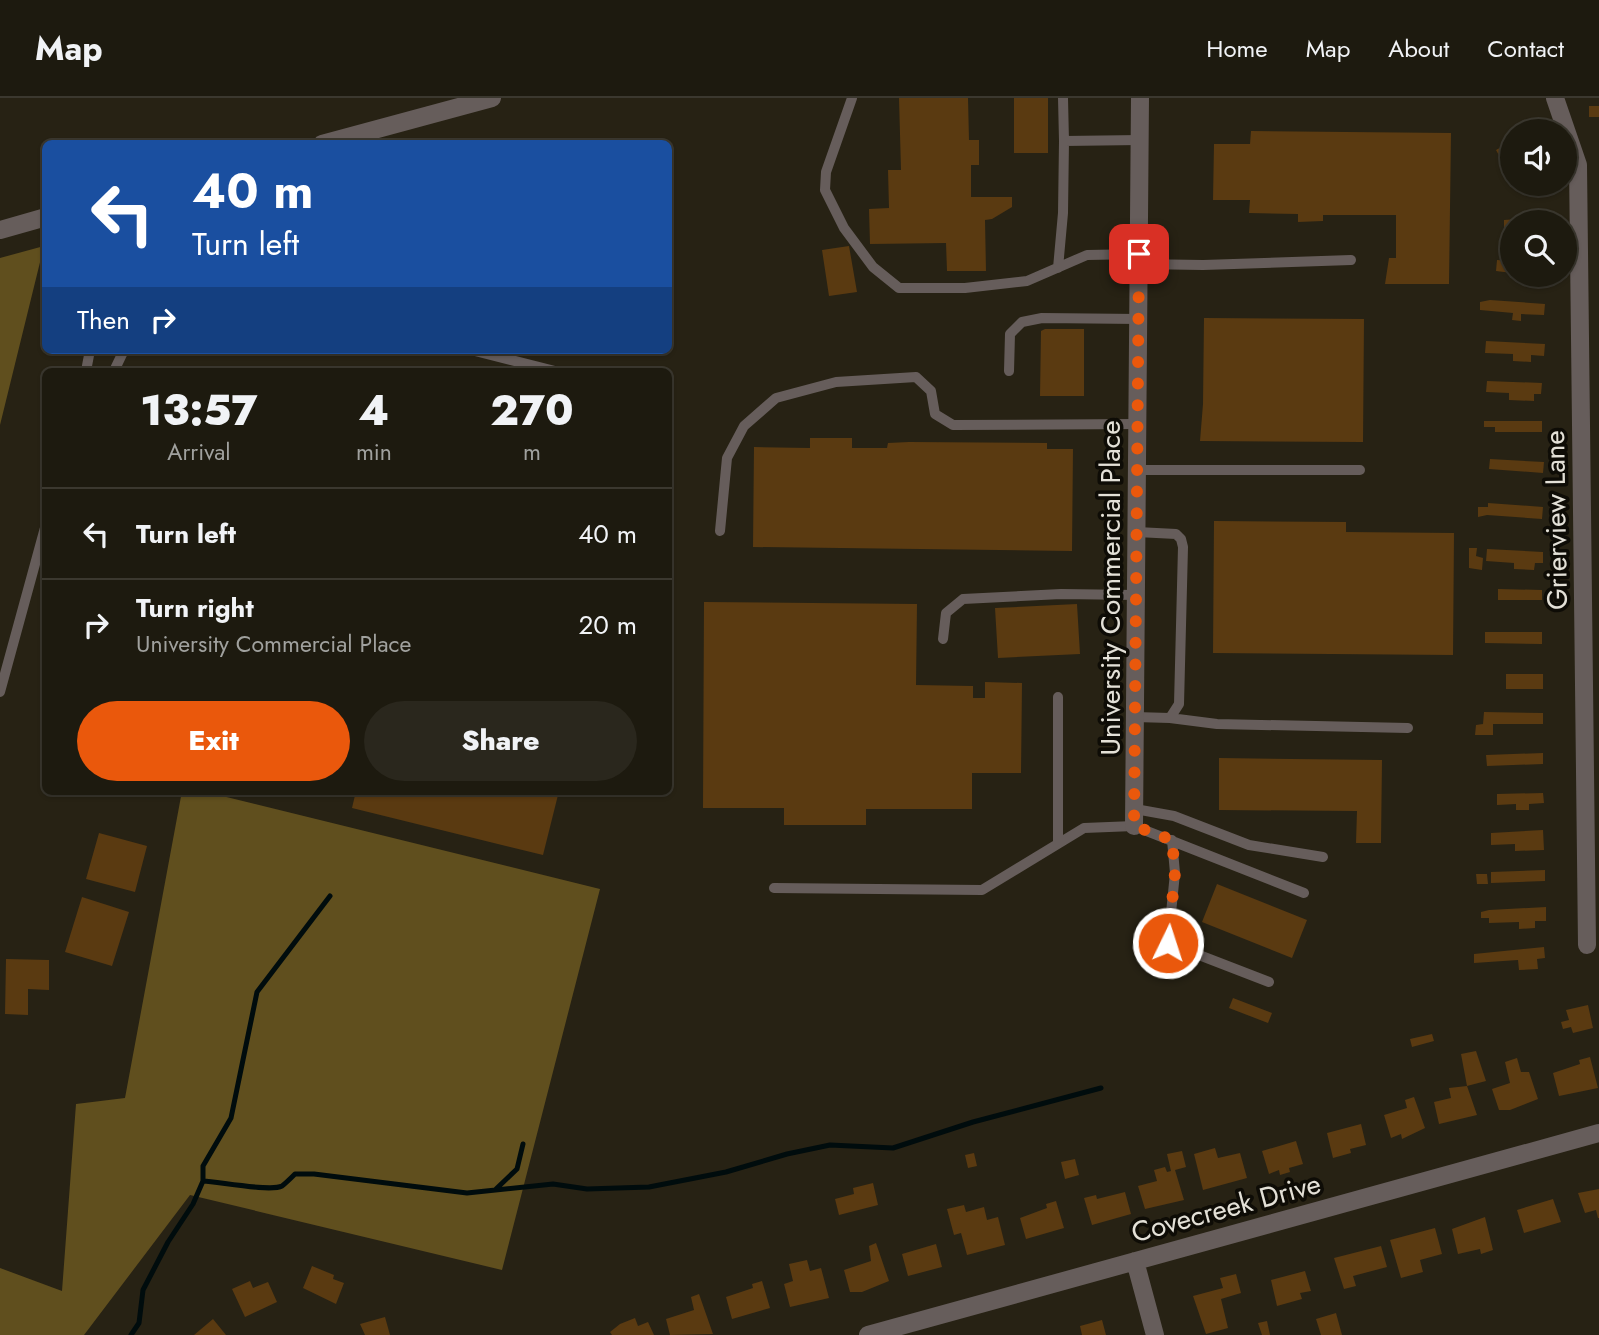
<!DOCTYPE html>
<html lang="en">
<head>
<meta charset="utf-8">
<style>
  :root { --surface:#1d1a0f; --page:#2a271d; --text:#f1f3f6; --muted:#a0a19e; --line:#3b382f; --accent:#ea580c }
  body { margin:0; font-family:Jost,sans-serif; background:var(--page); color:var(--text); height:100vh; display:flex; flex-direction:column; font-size:26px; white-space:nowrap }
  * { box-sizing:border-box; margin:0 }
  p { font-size:23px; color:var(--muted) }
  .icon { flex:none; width:38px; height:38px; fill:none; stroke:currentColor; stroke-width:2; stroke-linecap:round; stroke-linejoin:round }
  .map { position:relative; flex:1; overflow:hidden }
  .side { position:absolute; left:42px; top:270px; width:630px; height:427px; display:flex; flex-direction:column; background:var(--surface); border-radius:10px; box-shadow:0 2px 5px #0004,0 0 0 2px var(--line) }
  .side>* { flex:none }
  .guide { position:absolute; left:42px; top:42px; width:630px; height:214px; border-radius:10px; box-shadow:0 2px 5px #0004,0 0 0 2px var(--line); background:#1a4fa0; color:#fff; overflow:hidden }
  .controls { position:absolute; left:1500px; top:21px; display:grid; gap:14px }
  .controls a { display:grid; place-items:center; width:77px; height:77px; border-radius:50%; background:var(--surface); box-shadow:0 2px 5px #0004,0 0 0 2px var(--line); font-size:35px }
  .pin { position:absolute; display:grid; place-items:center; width:60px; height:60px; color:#fff; margin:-30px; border-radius:14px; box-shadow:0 4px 10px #0006 }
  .me { position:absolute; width:77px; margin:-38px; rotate:4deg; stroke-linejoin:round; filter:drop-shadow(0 0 5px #0008) }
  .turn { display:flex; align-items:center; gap:24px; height:147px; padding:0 35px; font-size:32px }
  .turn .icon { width:91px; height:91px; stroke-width:2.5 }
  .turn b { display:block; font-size:49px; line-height:60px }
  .then { display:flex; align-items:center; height:66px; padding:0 35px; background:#0003; gap:14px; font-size:26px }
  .eta { display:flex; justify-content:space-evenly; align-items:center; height:119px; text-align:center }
  .eta b { font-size:42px; font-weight:800; line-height:49px }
  .cta { display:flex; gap:14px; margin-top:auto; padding:14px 35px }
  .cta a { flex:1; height:80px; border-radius:42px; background:var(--accent); color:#fff; font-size:28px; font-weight:800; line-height:80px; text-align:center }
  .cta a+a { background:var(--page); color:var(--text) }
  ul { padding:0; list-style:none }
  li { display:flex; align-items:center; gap:21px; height:91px; padding:0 35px; border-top:2px solid var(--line) }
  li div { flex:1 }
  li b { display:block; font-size:26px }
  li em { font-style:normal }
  header { display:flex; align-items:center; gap:42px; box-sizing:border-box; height:98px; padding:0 35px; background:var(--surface); border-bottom:2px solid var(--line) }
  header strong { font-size:33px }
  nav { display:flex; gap:38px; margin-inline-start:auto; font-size:24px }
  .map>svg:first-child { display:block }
  .forest { fill:#604f1e }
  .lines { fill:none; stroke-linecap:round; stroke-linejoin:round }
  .stream { stroke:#000c0d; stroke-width:5 }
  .building { fill:#5a3a11 }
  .lane { stroke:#665d5b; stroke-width:10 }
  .street { stroke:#665d5b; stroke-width:18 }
  .route { stroke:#ea580c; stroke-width:12; stroke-dasharray:0 21.6 }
  .labels { text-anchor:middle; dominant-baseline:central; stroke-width:7; stroke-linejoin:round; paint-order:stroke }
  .street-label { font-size:28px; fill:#e3e0d7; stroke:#0e0c06 }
</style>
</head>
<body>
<header>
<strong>Map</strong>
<nav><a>Home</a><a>Map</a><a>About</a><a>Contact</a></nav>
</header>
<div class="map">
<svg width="1599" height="1237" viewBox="0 0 1599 1237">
  <rect width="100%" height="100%" fill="#272214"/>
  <path class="forest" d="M44,148l-44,179v-167z
    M182,693h20l398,98 -98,381 -312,-75 -106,140h-84v-67l62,23 14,-187 49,-6z"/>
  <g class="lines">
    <path class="stream" d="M203,1083c17,1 68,11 79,5 4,-3 9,-8 13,-12h19l153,19 86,-9 34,5 62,-2 77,-15 61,-18 43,-9 63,3 80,-26 128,-34
      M496,1091l21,-20 6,-25
      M131,1237l8,-12 4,-33 25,-48 25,-38 10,-23v-15l28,-48 26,-126 73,-96"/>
  </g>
  <path class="building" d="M899,0h69l1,42h10v25h-8v32h41v10l-20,12 -7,1 1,51h-39l-1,-28 -76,1 -1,-35 20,-1 -1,-38h13z
    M1014,0h34v55h-34z
    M1589,8h10v11h-10z
    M1251,33l200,2 -2,151h-64l4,-26h7v-43h-73v6l-25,1v-8l-49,-1 1,-13h-37l1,-56h36z
    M1512,43v11l-11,7 -5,-9z
    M1518,121l14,3h-20v10h-8v-12z
    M849,148l8,46 -28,4 -7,-46z
    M1497,162l15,1v12l-16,-2z
    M1490,202l55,4 -1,11 -23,-1v7l-9,-1 1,-7 -33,-3v-8z
    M1204,220l160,1 -1,123 -163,-1 3,-37z
    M1045,231h39v67h-44l1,-65z
    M1486,243l59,3 -1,12 -13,-1v7l-18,-1v-7l-28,-1z
    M1487,283l55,2 -1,11h-7v7l-25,-1v-7l-23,-1z
    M1484,323h58v11h-47v-5h-11z
    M810,340h42v10h35l1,-5 21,-1 138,1v6h26l-1,102 -319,-4 1,-100 56,1z
    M1490,361l54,3 -1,11 -54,-4z
    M1488,405l55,4 -1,12 -55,-4 -9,2v-10h10z
    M1214,423l132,1v10l108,1 -1,122 -240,-2z
    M1469,450h8l-1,8 7,2 -1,12 -13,-2z
    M1487,451l56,3v11h-8l-1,7 -20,-1v-6l-28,-2z
    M1498,491l44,1v10h-44z
    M704,504l213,2 -1,81 57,1v12h12v-16l37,1 -1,90h-49v36h-106v16h-82v-17h-81z
    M1077,506l3,50 -82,4 -3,-50z
    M1485,534h57v12l-57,-1z
    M1506,576h37v15h-37z
    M1484,614l59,1v11h-50v11h-18l1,-10 7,-1z
    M1543,655v11l-56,2 -1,-11z
    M1219,660l163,2 -1,83h-25l1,-32 -138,-1z
    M356,693h203l-16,64 -191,-47z
    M1543,695l1,10 -15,1v6h-13v-6l-19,1v-11z
    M1543,732l1,20 -29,1v-7l-24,1v-12z
    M99,735l48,13 -12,46 -49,-13z
    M1545,772v11l-54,2v-11z
    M1476,776h11l1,10h-11z
    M1217,786l90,36 -15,38 -90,-36z
    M82,799l47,15 -17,54 -47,-14z
    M1546,809v14h-11v7l-16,1v-7l-30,1v-5h-8v-6l8,-2z
    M1544,849l1,11 -8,1 1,10 -19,1 -1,-10 -44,3v-9z
    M6,861l43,1v30l-21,-1v26l-23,-1z
    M1233,900l39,15 -4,10 -39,-15z
    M1588,907l5,23 -20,5 -2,-6 -8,2 -2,-7 8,-2 -3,-10z
    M1432,936l2,7 -22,6 -2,-8z
    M1476,953l10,30 -19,5 10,29 -38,9 -5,-22 17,-4 -2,-10 18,-2 -6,-32z
    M1590,959l8,31 -39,8 -6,-23 27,-9 -1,-4z
    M1517,960l4,14h8l9,27 -28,11h-11l-7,-21 18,-6 -5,-21z
    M1414,999l11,31 -23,11 -1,-5 -10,4 -7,-23 23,-7 -2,-8z
    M1361,1026l5,21 -16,4 1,4 -18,5 -6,-25z
    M1296,1043l7,23 -14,4 1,4 -10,3 -1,-5 -10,4 -7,-23z
    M1215,1050l3,10 22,-5 7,25 -44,12 -9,-36z
    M1182,1053l4,16 -11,3 9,30 -39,9 -7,-23 19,-5 -3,-11 11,-3 2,5 4,-1 -4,-17z
    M974,1055l3,13 -9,2 -3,-13z
    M1075,1061l4,16 -14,4 -4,-17z
    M873,1085l5,22 -39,10 -4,-16 19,-5 -1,-6z
    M1599,1091v29h-1l-2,-8 -11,3 -7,-20z
    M1125,1094l6,22 -39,11 -8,-27 12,-3 1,4z
    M1553,1101l8,23 -37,11 -7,-23z
    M1056,1103l8,27 -38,11 -6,-21 27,-10 -1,-4z
    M964,1107l2,7 18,-5 3,13 11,-3 7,28 -38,10 -6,-22 -7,2 -7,-26z
    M1485,1119l8,33 -12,4 -1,-5 -22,5 -6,-25z
    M1435,1130l7,26 -22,6 3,12 -22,6 -11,-38z
    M876,1145l13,38 -27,11h-12l-6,-22 27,-9 -2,-15z
    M936,1146l6,23 -34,9 -6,-22z
    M1381,1148l6,21 -34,9 3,10 -12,3 -10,-31z
    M807,1162l3,11 11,-3 8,30 -39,9 -6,-23 9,-3 -4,-17z
    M312,1168l22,9 -1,4 11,4 -8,21 -33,-16z
    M1305,1173l6,20 -11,2 2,6 -25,7 -6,-26z
    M1236,1176l5,19 -20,6 7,29 -22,6 -13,-38 30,-8 -3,-10z
    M250,1183l3,7 15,-6 9,20 -32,15 -13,-28z
    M762,1183l8,27 -38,11 -6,-22 27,-9 -1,-4z
    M699,1196l14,40 -43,1 -4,-16 28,-9 -3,-13z
    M1336,1215l6,22h-21l-5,-16z
    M385,1219l5,18h-25l-5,-11z
    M635,1220l3,8 10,-4 6,13h-42l-2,-3 10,-8z
    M213,1221l13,16h-32z
    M1102,1222l4,15h-24l-2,-9z
    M1267,1223l3,14h-8l-4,-12z"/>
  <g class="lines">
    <path class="lane" d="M852,0l-26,74 -1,18 19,38 29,39 26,21h66l62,-7 60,-26 52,-1
      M1063,0l1,43 76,-1
      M1139,166l64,1 148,-5
      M1058,170l5,-55 1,-72
      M471,252l84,21
      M86,273l4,-21
      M114,273l10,-21
      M1009,273l1,-37 12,-12 20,-4 97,1
      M1137,372h223
      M720,433l7,-73 17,-32 32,-28 60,-16 80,-5 15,14 4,23 18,11 185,-1
      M943,541l3,-26 17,-14 98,-5 75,1
      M0,594l46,-168
      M1135,619l35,1 9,-14 4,-157 -2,-8 -5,-5 -39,-2
      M1170,620l47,6 191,4
      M1135,711l39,7 75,29 74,12
      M1172,742l3,33 -7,70 101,39
      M1058,746v-147
      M774,790l208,2 102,-62 50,-2 170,67"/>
    <path class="street" d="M1555,0l23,67 9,780
      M322,46l170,-46
      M0,132l46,-13
      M1134,728l6,-728
      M1135,1163l20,74
      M868,1237l731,-202"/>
  </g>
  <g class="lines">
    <path class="route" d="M1139,156l-5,572 38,14 3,33 -7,70"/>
  </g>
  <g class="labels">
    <g class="street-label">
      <text transform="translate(1556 422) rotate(-91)">Grierview Lane</text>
      <text transform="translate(1110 490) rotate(-90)">University Commercial Place</text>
      <text transform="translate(1226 1110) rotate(-15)">Covecreek Drive</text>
    </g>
  </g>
</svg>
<div class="controls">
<a><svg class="icon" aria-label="sound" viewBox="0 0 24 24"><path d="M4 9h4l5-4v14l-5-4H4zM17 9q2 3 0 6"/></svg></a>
<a><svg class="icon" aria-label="search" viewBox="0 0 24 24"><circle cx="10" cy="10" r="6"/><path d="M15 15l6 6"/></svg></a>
</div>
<div class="pin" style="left:1139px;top:156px;background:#d93025"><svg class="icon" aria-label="arrive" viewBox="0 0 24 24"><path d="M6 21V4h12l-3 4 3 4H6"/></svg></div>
<svg class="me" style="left:1168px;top:845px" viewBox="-20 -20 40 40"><circle r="17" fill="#ea580c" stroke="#fff" stroke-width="3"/><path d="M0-11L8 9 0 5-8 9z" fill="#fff"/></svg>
<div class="guide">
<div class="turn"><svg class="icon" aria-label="left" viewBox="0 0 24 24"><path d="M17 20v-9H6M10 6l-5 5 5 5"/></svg><div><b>40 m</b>Turn left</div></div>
<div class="then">Then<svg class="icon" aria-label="right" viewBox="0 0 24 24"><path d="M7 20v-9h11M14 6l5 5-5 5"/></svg></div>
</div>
<section class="side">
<div class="eta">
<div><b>13:57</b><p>Arrival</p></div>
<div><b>4</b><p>min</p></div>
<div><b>270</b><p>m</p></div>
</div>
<ul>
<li><svg class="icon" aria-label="left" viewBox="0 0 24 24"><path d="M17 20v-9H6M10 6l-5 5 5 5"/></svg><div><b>Turn left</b></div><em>40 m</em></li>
<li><svg class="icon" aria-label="right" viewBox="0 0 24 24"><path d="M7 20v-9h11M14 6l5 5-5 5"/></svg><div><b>Turn right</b><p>University Commercial Place</p></div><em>20 m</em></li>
</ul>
<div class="cta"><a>Exit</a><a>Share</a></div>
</section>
</div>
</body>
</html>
